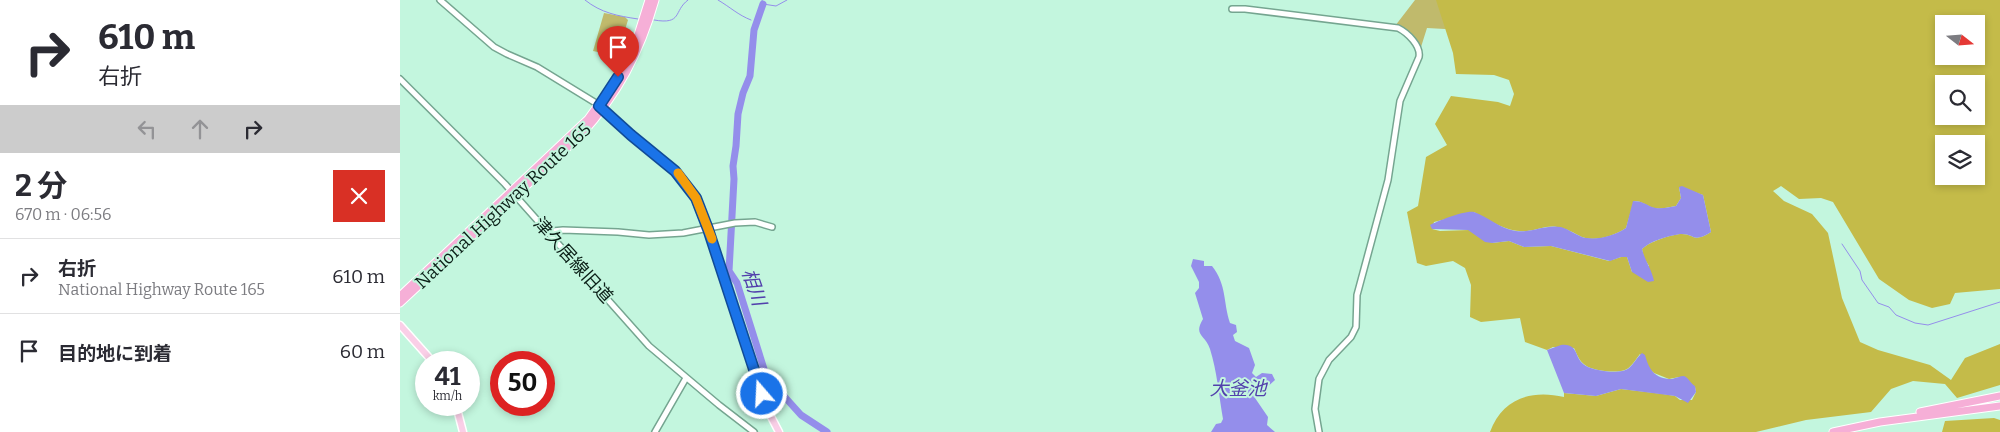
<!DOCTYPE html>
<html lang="ja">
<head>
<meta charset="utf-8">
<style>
  :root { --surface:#fff; --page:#f7f7f7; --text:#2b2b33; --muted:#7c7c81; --line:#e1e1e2 }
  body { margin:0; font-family:Bitter,"Noto Sans JP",serif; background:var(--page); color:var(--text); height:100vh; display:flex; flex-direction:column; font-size:19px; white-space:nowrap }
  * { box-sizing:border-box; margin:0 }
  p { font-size:16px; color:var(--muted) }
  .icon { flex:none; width:28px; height:28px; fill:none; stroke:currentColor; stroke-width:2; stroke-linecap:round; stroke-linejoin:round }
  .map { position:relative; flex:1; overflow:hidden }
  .side { display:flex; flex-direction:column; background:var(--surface); width:400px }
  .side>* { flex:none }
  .guide { background:#fff; color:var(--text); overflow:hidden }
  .needle { width:32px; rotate:107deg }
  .fabs { position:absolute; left:1535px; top:15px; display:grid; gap:10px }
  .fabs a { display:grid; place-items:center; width:50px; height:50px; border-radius:0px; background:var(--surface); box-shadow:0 2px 8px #0003; font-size:25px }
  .speed { position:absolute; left:15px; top:351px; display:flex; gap:10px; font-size:25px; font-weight:700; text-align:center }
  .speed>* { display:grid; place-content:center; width:65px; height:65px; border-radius:50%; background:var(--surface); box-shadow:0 2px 8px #0003; line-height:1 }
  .speed small { font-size:12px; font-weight:400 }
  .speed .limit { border:8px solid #d22; background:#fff; color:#111 }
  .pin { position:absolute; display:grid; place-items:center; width:42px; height:42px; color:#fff; margin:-51px -21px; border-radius:50% 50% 50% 0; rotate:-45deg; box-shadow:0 0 5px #0007 }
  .pin .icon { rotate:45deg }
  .me { position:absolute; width:55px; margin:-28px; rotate:341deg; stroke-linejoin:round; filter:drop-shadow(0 0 4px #0008) }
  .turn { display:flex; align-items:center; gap:18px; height:105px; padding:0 15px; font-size:22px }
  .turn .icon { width:65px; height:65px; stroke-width:2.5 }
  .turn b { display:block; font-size:35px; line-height:42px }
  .lanes { display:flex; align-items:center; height:48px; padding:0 15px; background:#0003; justify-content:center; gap:25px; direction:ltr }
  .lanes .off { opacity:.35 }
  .round { display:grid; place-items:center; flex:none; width:52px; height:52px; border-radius:0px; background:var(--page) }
  .headline { display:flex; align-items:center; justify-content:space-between; height:85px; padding:0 15px }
  h1 { font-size:30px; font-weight:700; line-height:38px }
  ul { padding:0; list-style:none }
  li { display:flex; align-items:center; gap:15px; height:75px; padding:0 15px; border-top:1px solid var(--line) }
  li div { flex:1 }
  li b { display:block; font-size:19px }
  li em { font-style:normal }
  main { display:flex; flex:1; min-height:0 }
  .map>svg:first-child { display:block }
  .green { fill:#c0ba6c }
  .forest { fill:#c4bb49; fill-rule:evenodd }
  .water { fill:#948eeb }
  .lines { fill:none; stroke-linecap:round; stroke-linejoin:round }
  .stream { stroke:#948eeb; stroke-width:1 }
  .river { stroke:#948eeb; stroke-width:7 }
  .minor-casing { stroke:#75a590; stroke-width:8 }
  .major-casing { stroke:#fff; stroke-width:9 }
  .highway-casing { stroke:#fff; stroke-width:9 }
  .minor { stroke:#fff; stroke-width:5 }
  .major { stroke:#facfe7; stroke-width:6 }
  .highway { stroke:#f6afd7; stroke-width:7 }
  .route-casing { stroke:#114b97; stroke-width:12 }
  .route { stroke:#1a73e8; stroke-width:9 }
  .slow { stroke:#f59e0b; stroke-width:9 }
  .labels { text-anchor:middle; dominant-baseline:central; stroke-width:4; stroke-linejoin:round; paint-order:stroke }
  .street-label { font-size:18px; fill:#0a1e16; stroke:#c3f6de }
  .water-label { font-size:19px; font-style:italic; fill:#5240ac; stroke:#c3f6de }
</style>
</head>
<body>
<main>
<section class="side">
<div class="guide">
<div class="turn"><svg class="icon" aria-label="right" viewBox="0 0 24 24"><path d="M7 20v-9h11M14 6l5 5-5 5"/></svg><div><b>610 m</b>右折</div></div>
<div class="lanes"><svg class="icon off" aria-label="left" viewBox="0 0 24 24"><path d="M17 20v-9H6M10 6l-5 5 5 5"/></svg><svg class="icon off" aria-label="ahead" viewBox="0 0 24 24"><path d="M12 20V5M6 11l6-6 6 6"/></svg><svg class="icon" aria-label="right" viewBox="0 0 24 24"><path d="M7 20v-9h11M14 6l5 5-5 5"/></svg></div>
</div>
<div class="headline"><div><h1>2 分</h1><p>670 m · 06:56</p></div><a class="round" style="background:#d93025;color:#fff"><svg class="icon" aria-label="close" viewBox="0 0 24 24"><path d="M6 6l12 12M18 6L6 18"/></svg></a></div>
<ul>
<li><svg class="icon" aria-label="right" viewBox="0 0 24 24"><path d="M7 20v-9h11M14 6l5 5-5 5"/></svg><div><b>右折</b><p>National Highway Route 165</p></div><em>610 m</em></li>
<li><svg class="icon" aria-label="arrive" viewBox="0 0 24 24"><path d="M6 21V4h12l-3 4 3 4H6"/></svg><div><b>目的地に到着</b></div><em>60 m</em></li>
</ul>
</section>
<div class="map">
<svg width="1600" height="432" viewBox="0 0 1600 432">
  <rect width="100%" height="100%" fill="#c3f6de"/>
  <path class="green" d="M1015,0h168l-138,29 -18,-1 -6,19 -16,-18 -10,-3z
    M204,13l21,4 3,3 -11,36 -24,-5z"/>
  <path class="forest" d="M1036,0h564v289l-45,4 -5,11 -18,4 -23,-8 -30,-21 -46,-77 -12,-4 -22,1 -18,-13 -8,5 11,10 28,13 16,19 14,65 18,44 18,8 52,15 21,15 14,-22 35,-14v41l-43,13 -12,-14 -32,-3 -22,8 -20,23 -65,8 -50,12h-266c12,-33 41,-43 74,-35v-4l32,3 25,-7 42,5 12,2 5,4h12l4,-8 -1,-5 -16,-10 -10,2 -15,-6 -6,-5 -8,-14c-4,5 -8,12 -13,15 -9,5 -34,2 -42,-4 -6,-4 -8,-11 -11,-17l-21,-1 -6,3 -22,-8 -5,-24 -39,4 -11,-5 1,-32 -6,-17 -12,-7 -27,5 -9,-3 -10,-51 11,-6 8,-49 21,-12 -12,-21 16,-28 47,6 12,4 4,-12 -5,-14 -15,-5 -38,-1 -3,-21zM1544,24h32v32h-32zM1544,84h32v32h-32zM1544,144h32v32h-32zM1279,187l24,8 8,37c-19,12 -16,1 -31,2 -10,1 -31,8 -38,15l2,9 5,8 -17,6 -5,-15h-6l-12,4 -58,-15 -27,1 -15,-6 -17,2 -23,-13 -29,1 -8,-2 2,-7 40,-10c16,9 34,21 53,19 10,-1 20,-6 30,-4 9,1 17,6 25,10 13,5 32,-1 44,-9l8,-27c9,0 12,5 20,7 8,2 14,-1 22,-2l5,-8z
    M1594,418l6,2v12h-58l3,-11z"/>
  <path class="water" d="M1282,186l21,9 8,37c-19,12 -16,1 -31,2 -12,2 -30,7 -38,15 3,12 10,21 12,32l-6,1 -16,-10 -5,-15h-6l-11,4 -59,-15 -27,1 -15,-6 -17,2 -7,-1 -17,-12 -36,-1 -2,-4c8,-4 35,-15 44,-13 13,4 26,17 42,19 15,2 30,-7 45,-4 7,2 14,7 21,10 13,4 32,-1 44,-9l7,-27c9,0 12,3 19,6 8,3 16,0 24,-1l5,-8 -2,-11z
    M793,259l11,2v5h8c15,19 11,36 18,57l6,2 1,7 -4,3 2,6 14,7 6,17 -3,8 4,4 6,-4 10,1 3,6 -20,18 13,19 -1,8 8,7h-64l5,-8 5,-1 2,-4c-4,-23 -6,-48 -13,-70 -5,-15 -17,-13 -7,-30l-8,-26 4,-5v-6l-8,-16z
    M1161,345c19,-2 12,14 25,21 10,5 34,9 43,2 5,-4 8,-11 13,-15l3,2c4,14 9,24 27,24 4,-1 8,-3 12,-3 4,1 7,8 11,10l1,6 -8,11 -13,-7 -54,-7 -25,7 -32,-3 -17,-43z"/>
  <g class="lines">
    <path class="stream" d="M185,0c16,13 33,16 53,19
      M318,0c12,7 20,15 33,20
      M362,0l1,4 13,2 11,-6
      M254,20c29,5 19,-9 34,-20
      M355,22h1
      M1442,244l18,27 2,9 16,23 11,4 7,8 19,8 13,2 72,-23"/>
    <path class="river" d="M363,4l-9,26 -4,46 -7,17 -5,21 -2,32 -3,20 1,13 -5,92 8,12 32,102 14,10 18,20 26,17"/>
    <defs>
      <path id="minor" d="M40,0l54,47 13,7 30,13 62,38
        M832,9h13l153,19c10,5 23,18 21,29l-19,44 -12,79 -31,115 -1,32 -5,10 -22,23 -10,19 -4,30 4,23
        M0,79l105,105 144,162 70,59 35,27
        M149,234l3,-3 11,-1 55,2 31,3 34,-2 52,-10 20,-1 17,5
        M255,432l31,-54"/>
      <path id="major" d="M200,106l31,29 40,32 10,9 15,22 12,31 58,178 13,25
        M0,325l33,37
        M56,405l7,27"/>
      <path id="highway" d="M0,296l188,-177 30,-42 9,-17 10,-22 12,-38
        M0,303l181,-168c37,-41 59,-82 74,-135
        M1520,412l80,-16
        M1433,432l47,-10 120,-16"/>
    </defs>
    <use href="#minor" class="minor-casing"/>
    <use href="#major" class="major-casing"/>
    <use href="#highway" class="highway-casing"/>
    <use href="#minor" class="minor"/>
    <use href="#major" class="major"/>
    <use href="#highway" class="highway"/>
  </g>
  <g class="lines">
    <defs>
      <path id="route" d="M218,77l-19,29 32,29 44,36 21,27 12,31 54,165"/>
    </defs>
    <use href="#route" class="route-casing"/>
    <use href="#route" class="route"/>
    <path class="slow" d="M278,173l18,25 16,41"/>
  </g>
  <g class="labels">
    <g class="street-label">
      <text transform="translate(103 206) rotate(-43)">National Highway Route 165</text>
      <text transform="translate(173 260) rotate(48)">津久居線旧道</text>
    </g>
    <g class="water-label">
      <text transform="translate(354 287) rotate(71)">相川</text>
      <text x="838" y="388">大釜池</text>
    </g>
  </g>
</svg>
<div class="fabs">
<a><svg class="needle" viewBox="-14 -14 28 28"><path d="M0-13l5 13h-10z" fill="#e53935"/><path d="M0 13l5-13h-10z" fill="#7c7c81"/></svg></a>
<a><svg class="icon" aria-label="search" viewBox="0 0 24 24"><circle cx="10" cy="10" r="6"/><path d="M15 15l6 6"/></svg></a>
<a><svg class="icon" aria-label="layers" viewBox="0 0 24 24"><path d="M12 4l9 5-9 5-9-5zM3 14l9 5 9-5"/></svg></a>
</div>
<div class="speed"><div>41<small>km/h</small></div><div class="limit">50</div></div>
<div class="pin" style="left:218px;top:77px;background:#d93025"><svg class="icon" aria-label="arrive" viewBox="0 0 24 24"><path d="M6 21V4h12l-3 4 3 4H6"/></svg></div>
<svg class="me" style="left:362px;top:394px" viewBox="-20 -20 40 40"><circle r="17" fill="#1a73e8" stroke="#fff" stroke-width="3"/><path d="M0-11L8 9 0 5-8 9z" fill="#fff"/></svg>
</div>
</main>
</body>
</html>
